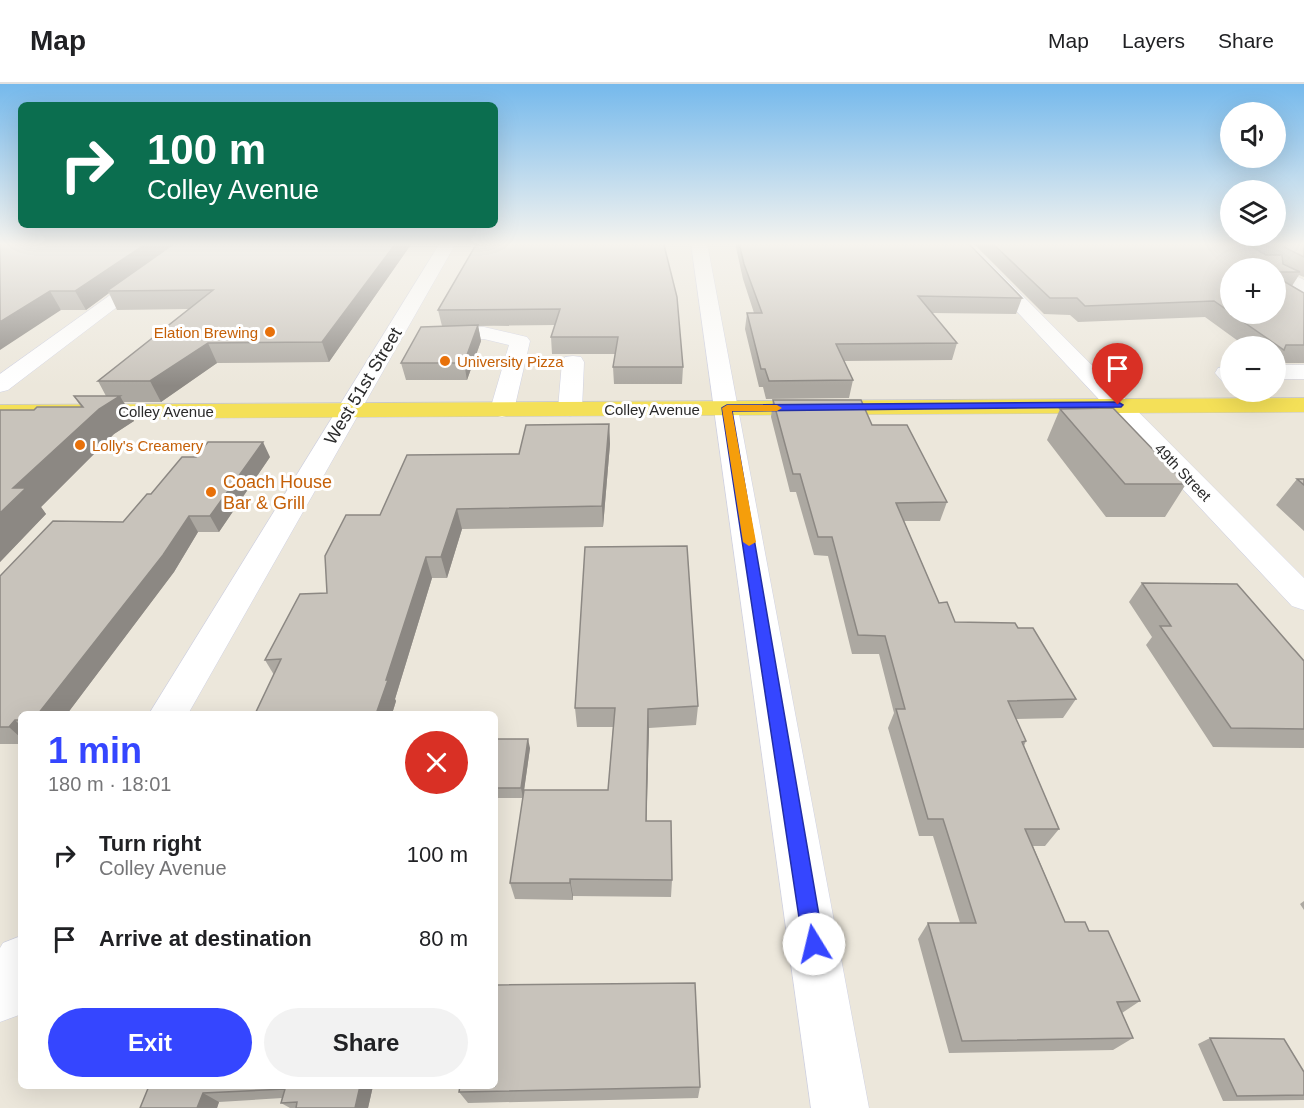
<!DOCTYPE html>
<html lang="en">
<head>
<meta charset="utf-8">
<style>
  :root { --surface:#fff; --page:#f2f2f2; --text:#202124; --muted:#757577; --line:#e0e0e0; --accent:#3546ff }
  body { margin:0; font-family:Arial,sans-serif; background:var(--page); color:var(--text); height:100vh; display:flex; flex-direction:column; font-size:22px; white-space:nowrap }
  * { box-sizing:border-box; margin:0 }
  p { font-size:20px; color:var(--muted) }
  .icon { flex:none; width:33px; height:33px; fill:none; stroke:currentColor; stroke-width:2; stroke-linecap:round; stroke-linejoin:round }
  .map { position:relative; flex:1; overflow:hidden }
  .panel { position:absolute; left:18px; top:627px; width:480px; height:378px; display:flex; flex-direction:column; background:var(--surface); border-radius:9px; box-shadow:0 6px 24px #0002 }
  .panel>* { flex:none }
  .guide { position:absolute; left:18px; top:18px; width:480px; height:126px; border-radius:9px; box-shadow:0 6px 24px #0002; background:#0b6e4f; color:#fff; overflow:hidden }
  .controls { position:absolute; left:1220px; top:18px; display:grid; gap:12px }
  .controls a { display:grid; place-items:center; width:66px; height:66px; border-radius:50%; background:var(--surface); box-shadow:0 6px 24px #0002; font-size:30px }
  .pin { position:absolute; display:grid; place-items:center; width:51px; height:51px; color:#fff; margin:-62px -26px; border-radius:50% 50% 50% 0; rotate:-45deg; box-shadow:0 0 6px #0007 }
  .pin .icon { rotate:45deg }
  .me { position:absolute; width:66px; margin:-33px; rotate:351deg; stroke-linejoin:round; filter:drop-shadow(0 0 4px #0008) }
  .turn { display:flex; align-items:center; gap:21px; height:126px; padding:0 30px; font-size:27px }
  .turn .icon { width:78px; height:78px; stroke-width:2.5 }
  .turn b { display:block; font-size:42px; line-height:51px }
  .round { display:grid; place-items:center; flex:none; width:63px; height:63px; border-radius:32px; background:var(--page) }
  .summary { display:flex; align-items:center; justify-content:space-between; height:102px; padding:0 30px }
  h1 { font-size:36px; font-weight:600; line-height:45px; color:var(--accent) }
  .primary-button { display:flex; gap:12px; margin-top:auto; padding:12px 30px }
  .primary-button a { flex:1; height:69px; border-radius:36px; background:var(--accent); color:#fff; font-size:24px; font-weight:600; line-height:69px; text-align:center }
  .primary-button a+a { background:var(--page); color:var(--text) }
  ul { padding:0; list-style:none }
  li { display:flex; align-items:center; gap:18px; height:84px; padding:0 30px }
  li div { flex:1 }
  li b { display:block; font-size:22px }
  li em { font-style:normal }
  header { display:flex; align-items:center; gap:36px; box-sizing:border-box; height:84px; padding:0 30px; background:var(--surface); border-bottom:2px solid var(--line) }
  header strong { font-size:28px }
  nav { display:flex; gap:33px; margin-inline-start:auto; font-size:21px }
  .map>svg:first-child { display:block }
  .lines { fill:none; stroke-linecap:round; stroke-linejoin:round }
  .minor-casing { stroke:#d0d2e3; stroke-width:1 }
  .major-casing { stroke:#c8c8c8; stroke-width:1 }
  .minor { fill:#fff; fill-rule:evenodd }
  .major { fill:#f4e058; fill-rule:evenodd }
  .wall { fill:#aca8a1; fill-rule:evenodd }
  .shaded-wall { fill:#8c8883 }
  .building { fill:#c8c3bb; stroke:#8c8883; stroke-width:1.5 }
  .route { fill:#3546ff; stroke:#222ea6; stroke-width:1.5 }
  .slow { fill:#f59e0b }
  .food-dot { fill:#e8710a; stroke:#fff; stroke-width:2 }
  .labels { text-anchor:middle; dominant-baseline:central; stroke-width:6; stroke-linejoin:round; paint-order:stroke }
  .far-food-label { font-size:15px; fill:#c56008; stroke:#fff; text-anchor:start }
  .far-street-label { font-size:15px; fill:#2a2a2a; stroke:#fff }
  .street-label { font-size:18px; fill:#2a2a2a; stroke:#fff }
  .food-label { font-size:18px; fill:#c56008; stroke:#fff; text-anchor:start }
</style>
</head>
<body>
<header>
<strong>Map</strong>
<nav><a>Map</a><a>Layers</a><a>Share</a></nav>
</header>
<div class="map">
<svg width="1304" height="1024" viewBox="0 0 1304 1024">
  <rect width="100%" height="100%" fill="#ece7db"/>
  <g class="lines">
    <defs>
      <path id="minor" d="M183,159h18l-193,147 -8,2v-18z
        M440,159h16l-268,471h-39z
        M691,159h16l162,865h-58z
        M953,159h17l334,335v32l-12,-4z
        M1275,181l29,15v12l-29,-15v-9h-8z
        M484,243l43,10 3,4 -16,69 -4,5 -8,2 -8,-2 -4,-5 19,-65 -25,-6 -48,1 -7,-2 -3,-4 3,-4 7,-2z
        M573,272l8,1 3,5 -2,47 -4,5 -8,2 -8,-2 -4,-5 4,-47 3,-5z
        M1275,281h29v14h-29z
        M1230,282v17l-8,-2 -7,-8 3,-5z
        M1238,308h25l14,13 -4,5c-14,4 -28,-6 -35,-18z
        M21,852v74l-2,5 -19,7v-74l3,-5z"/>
      <path id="major" d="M1304,314v14l-1304,7v-14z"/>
    </defs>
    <use href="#minor" class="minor-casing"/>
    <use href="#major" class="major-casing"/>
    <use href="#minor" class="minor"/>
    <use href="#major" class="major"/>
  </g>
  <path class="wall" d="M0,159h412l-83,119 -112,1 -56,39h-37l10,19 -20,13 -73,73 5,7 -46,48v-152h34l47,-3 -7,-11h32l-8,-15 91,-72 -72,1 -8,-17 -23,17h-25z
    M477,159l206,124 -1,17h-68l-1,-17 2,-13h-63l-1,-17 4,-12 -77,1 3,15 -14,39h-61l-5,-17 63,-37h-22l-4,-16z
    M735,159h233l54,55 -6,16 -84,-1 25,30 -5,17 -108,1 9,19 -4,18 -83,1 -3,-12h-4l-14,-58 2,-16h7l-11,-34z
    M973,159h331v34l-5,-2 -7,11 12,7v70h-29v-17h-30l-40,-29 -127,5 -8,-7 -26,-1zM1230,184h45v46h-45z
    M773,316l99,25 75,77 -7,19h-36l35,82 16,19 63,6 58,71 -13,19 -47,1 10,22 -2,5 35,83 -14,17h-12l32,76 24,9 51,70 -18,12 11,25 -20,12 -164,3 -31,-114 10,-16h32l-27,-87h-14l-31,-108 6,-15 -15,-59h-27l-24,-98 -14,-1 -18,-63h-6l-19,-75z
    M1060,325l126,75 -21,33h-59l-59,-77z
    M609,340l1,20 -7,83 -141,2 -15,49h-15l-37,121 1,2 -4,13h-137l19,-39 -9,-15 62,-67 53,-78 139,-61z
    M270,373l-51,75h-21l-24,40 -107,142h-46v30h-21v-168l123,-54 28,-28z
    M1297,395h7v52l-28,-26z
    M1142,499l162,78v87l-91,-1 -67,-102 6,-8 -23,-35z
    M698,622l-2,19 -47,3 -3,93 26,59 -1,17 -98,-1v4l-58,-1 -5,-16 13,-85h-28v-59l35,9 -6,42h84l5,-63h-36l-2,-19z
    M1304,817v9l-4,-6z
    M1210,954l94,34v28h-2l-79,1 -25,-57z
    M149,1002h224l-5,22h-78l-9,-5 1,-5 -63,4 -2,6h-77z
    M700,1003l-2,11 -230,5 -9,-11z"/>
  <path class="shaded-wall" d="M147,159h33l-73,48 2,2 -23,17 -11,-19z
    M396,159h16l-83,119 -7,-20z
    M50,207l11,19 -61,40v-28z
    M478,241l3,16 -14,39 -3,-17z
    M208,259l9,20 -56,39 -11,-21z
    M120,312l14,25 -20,13 -73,73 5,7 -46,48v-49l13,-25 86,-79z
    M609,340l1,20 -7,83 -1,-21z
    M263,358l7,15 -51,75 -9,-16z
    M457,425l5,20 -15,49 -6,-21z
    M189,432l9,16 -24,40 -107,142h-29z
    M426,473l6,21 -37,121 1,2 -4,13h-16l10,-34z
    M648,625l1,19 -3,110v-17z
    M15,636l6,6v12l-12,-11z
    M528,655l2,9 -7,50 -2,-10z
    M570,795l3,17v4l-3,-17z
    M360,1002h13l-5,22h-13z
    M203,1009l16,9 -2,6h-20z"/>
  <path class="building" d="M0,159h147l-72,48h-25l-50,31z
    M175,159h221l-74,99 -114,1 -58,38h-52l115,-91 -106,1z
    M477,159h187l1,6 12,48 6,70h-70l5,-30h-67l9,-28 -122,1z
    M739,159h229l54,55 -104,-2 39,47 -121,1 17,36 -84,1 -4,-12h-4l-14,-56h15l-18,-49z
    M992,159h253l21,12h16l1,9 17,8h-25v-4h-45v44l-16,-11 -129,5 -8,-8h-27z
    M1276,159h28v14z
    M1275,192l29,17v52h-18l-2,5 -52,-36h43z
    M478,241l-14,38h-63l20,-36z
    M74,312h46l-21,13 -86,79h13l-26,25v-103h34l3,-3h46z
    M773,316h88l11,25h35l40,77 -51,1 43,100 8,-1 8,20 60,1 3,5h15l43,71 -68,2 18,40 -4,1 37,87h-34l40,93h20l4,9h19l32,70 -23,1 16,36 -171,3 -34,-118h48l-33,-104h-15l-32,-110h9l-20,-73 -27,-1 -26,-98h-14l-18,-63h-7z
    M1113,324l73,76h-61l-65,-75z
    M609,340l-7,82 -145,3 -16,48h-15l-40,123h2l-12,34h-121l26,-55 -16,1 35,-66 27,-1 -2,-37 21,-41h34l27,-60 112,-1 7,-29z
    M208,358h55l-53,74h-21l-26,39 -125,159h-17v6h-6l-6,7h-9v-151l53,-55 70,1 24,-28h4l31,-37h14z
    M1297,395h7v6z
    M687,462l11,160 -50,3 -2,112h25l1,59 -102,-1v4h-60l14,-93h84l7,-82h-40l10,-161z
    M1142,499l95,1 67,77v68l-73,-1 -71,-102h11z
    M495,655h33l-7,49h-26z
    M695,899l5,104 -241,5 1,-6h35v-101z
    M1210,954l74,1 20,33v23l-67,1z
    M149,1002h211l-5,22h-59l1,-6 -16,1 4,-14 -82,4 -6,15h-57z"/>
  <linearGradient id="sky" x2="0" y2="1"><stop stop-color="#75b9ec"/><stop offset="0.53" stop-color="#f6f4ef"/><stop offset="1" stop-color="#f6f4ef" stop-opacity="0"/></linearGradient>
  <rect width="1304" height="302" fill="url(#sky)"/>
  <path class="route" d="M1118,318l5,3 -2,2 -389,4 92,533 -3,7 -7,3 -8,-3 -3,-7 -81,-536 5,-3z"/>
  <path class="slow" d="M727,321h50l5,3 -5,3h-45l24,131 -7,4 -6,-4 -21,-134z"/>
  <g class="food-dot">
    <circle cx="270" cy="248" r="6"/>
    <circle cx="445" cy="277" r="6"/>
    <circle cx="80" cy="361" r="6"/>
    <circle cx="211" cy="408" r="6"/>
  </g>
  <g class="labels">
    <g class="far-food-label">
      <text x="258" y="248" text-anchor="end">Elation Brewing</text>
      <text x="457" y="277">University Pizza</text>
      <text x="92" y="361">Lolly's Creamery</text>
    </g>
    <g class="far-street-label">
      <text x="652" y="325">Colley Avenue</text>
      <text x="166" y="327">Colley Avenue</text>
      <text transform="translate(1183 388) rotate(46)">49th Street</text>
    </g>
    <g class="street-label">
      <text transform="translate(363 302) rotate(-59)">West 51st Street</text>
    </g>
    <g class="food-label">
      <text x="223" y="398">Coach House<tspan x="223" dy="21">Bar &amp; Grill</tspan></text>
    </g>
  </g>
</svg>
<div class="controls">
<a><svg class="icon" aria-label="sound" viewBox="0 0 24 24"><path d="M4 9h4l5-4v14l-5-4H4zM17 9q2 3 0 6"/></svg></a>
<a><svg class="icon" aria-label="layers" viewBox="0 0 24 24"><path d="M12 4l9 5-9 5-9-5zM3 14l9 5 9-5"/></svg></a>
<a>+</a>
<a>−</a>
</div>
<div class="pin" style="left:1118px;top:321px;background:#d93025"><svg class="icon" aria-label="arrive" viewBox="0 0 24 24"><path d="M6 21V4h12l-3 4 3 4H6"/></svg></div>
<svg class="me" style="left:814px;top:860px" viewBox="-20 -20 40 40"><circle r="19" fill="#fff"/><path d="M0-13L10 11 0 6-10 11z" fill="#3546ff"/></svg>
<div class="guide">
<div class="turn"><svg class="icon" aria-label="right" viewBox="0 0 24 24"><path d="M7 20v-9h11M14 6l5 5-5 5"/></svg><div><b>100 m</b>Colley Avenue</div></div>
</div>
<section class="panel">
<div class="summary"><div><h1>1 min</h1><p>180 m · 18:01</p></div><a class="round" style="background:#d93025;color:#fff"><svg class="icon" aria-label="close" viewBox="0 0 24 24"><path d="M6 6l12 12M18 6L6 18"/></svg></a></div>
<ul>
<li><svg class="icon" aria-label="right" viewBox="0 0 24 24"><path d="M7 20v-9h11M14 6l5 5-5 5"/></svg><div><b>Turn right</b><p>Colley Avenue</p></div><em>100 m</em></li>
<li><svg class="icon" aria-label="arrive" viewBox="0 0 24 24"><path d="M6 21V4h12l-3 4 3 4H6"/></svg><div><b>Arrive at destination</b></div><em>80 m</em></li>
</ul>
<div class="primary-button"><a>Exit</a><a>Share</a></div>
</section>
</div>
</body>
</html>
